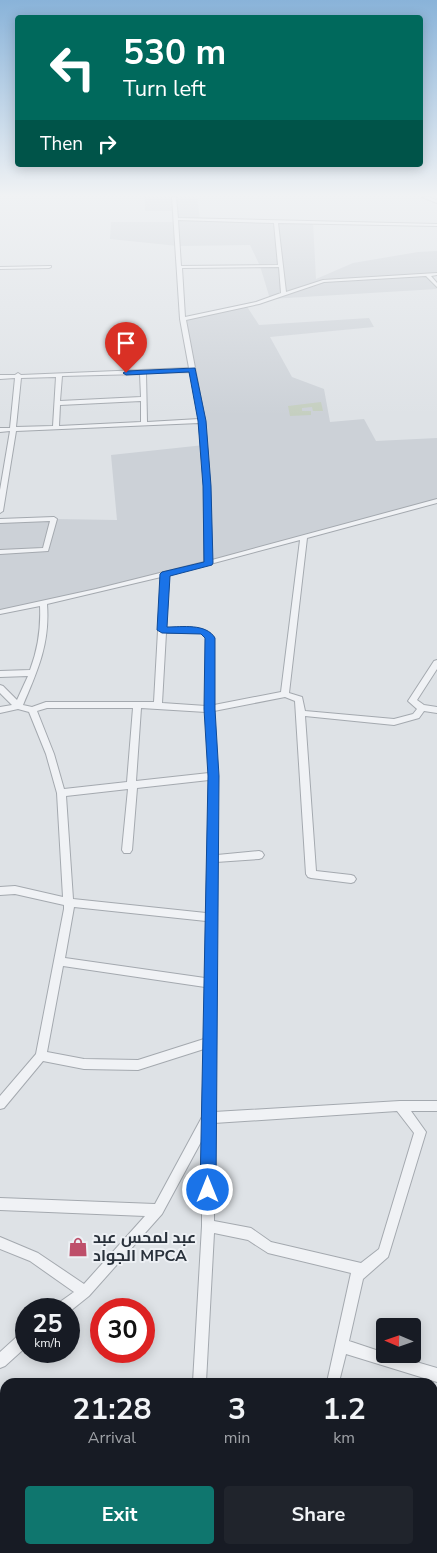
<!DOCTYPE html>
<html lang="en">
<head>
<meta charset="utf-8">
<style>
  :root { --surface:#171b24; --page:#20242c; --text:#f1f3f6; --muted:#9ea1a6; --accent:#0f766e }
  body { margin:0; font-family:"Nunito Sans",Cairo,sans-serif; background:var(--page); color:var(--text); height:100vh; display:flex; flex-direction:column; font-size:19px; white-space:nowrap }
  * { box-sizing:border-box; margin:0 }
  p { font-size:16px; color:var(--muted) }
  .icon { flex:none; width:28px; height:28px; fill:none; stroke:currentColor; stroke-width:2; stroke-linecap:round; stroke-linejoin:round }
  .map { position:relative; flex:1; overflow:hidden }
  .side { position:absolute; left:0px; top:1378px; width:438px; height:176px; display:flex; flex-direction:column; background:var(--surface); border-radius:15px 15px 0 0; box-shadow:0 2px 12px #0003 }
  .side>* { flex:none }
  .hud { position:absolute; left:15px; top:15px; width:408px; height:152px; border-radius:5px; box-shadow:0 2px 12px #0003; background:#00695c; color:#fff; overflow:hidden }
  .needle { width:32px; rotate:272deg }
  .tools { position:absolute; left:376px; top:1318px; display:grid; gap:10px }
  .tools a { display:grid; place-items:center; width:45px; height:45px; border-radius:5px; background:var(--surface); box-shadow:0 2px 12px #0003; font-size:25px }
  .speed { position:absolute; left:15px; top:1298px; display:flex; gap:10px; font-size:25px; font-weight:700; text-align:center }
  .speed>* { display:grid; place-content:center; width:65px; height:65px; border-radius:50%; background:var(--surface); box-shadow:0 2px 12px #0003; line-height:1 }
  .speed small { font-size:12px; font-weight:400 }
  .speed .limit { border:8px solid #d22; background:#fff; color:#111 }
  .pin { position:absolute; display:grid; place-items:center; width:42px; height:42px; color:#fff; margin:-51px -21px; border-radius:50% 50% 50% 0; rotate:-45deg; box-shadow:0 0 5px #0007 }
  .pin .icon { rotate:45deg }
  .me { position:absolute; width:55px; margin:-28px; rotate:0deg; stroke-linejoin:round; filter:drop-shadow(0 0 4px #0008) }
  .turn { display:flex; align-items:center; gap:18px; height:105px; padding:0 25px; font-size:22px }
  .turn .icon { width:65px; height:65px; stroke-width:2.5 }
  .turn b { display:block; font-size:35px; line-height:42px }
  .then { display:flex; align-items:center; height:48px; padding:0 25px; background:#0003; gap:10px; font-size:19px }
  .eta { display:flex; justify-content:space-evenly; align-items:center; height:85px; text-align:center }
  .eta b { font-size:30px; font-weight:700; line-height:35px }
  .cta { display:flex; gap:10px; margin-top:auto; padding:10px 25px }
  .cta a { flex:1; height:58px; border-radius:5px; background:var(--accent); color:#fff; font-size:20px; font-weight:700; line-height:58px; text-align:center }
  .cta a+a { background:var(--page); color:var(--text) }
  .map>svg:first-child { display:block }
  .built { fill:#ccd1d7 }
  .green { fill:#c5cfc0 }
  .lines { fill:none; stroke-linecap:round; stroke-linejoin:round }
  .street-casing { stroke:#a4a9af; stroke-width:2 }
  .street { fill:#f0f2f5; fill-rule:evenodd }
  .route { fill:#1a73e8; stroke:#114b97 }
  .labels { text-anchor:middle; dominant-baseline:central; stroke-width:4; stroke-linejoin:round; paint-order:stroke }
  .near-poi-label { font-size:16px; font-weight:bold; fill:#29313b; stroke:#edf0f4; text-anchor:start }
</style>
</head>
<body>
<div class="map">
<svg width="437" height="1553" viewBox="0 0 437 1553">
  <rect width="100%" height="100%" fill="#dee2e6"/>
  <path class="built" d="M145,197h52l3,22 113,3 3,57 37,-16 65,-11 19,-1v23l-8,1 8,14 -167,10 -10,-33 -10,-21 -72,1 -68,-7 1,-17h66l-2,-11h-30z
    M246,305l13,20 110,-7 5,9 -104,10 22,40 32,12 6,33 34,-3 12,22 61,-3v63l-340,90 -97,19v-89l54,-2 63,1 -6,-65 93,-10 -21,-126z"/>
  <path class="green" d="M321,402l2,9h-10l-1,-4 -10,1v3h9v4l-21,1 -2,-10z"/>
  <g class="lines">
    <defs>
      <path id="street" d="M172,197h4l2,21 259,6v2l-159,-3 8,69 37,-12 114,-7v2l-6,1 6,7v4l-11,-11 -102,6 -65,22 -73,16 19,101 5,65 2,74 225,-61v4l-130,35 -18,155 13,4 3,14 89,8 19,-5 4,-5 -9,-8 26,-40 3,-1v9l-20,31 7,5 13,2v6l-13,-2 -5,7 -25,7 -89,-9 11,155 35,4 3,1 2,3 -2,3 -3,1 -40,-5 -3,-1 -2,-3 -11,-173 -10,-4 -71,14 3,65v79l42,-4 3,1 2,3 -2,3 -3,1 -43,3 -2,250 186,-11h37v10h-26l15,21 -38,125 -25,22 -14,62 36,12v1h4l48,14v14l-91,-28 -7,28h-12l24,-109 -83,-20 -20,-13 -34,-7 -8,149h-13l9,-156v-86l-40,74 -73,82 -20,16v-3h-13l1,-5 17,-12 -44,-31 -30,-12v-12l38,16 46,31 61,-68 -145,-6v-12l155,6 47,-87 2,-68 -66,21 -54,-1 -41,-8 -39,47 -4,1v-13l36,-42 28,-145v-4l-49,-11 -15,1v-8l15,-1 48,11 -6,-104 -11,-39 -17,-42 -11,-3 -18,4v-6l12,-2 -12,-12v-8l3,1 14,14 11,-24 -28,1v-6l30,-1c8,-21 11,-41 10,-64l-40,8v-4l96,-21 108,-27v-76l-5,-63 -183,8 -13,80 -3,2v-23l10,-59 -10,1v-4h10l5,-50 -15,1v-4h15l3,-2 3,2 168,-7 -9,-49zM178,220l96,3 4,42 -97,1zM279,267l2,26 -25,9 -71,15 -3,-49zM190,372l9,47 -52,3 -1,-49zM140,374l1,23 -81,4 2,-25zM56,377l-3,49 -37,1 5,-49zM141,401v21l-82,4 1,-21zM300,540l-19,152 -67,13v-68c-10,-13 -33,-9 -48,-9l3,-53zM161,577l-7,125h-108l-14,5 -9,-2c15,-35 27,-62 24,-101zM166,633h35l5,4v69l-44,-3zM47,708h86l-6,74 -63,7 -10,-35 -17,-43zM141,708l65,4 3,61 -73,8zM209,780l-3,133 -133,-14 -7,-103 62,-7 -6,61 2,3h6l2,-3 5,-62zM74,907l132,14 -1,57 -140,-20zM63,966l142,21 -1,52 -66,21 -54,-1 -37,-7zM397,1111l17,22 -35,116 -18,14 -90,-21 -20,-14 -37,-7v-98z
        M422,197h6l9,3v3z
        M51,266v1l-2,1 -49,1v-2z
        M54,517l3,2 -9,32 -48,3v-4l43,-2 7,-27 -50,2v-4z
        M26,1332v15l-21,19 -5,2v-16l21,-19z
        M0,1443l5,1v14l-5,-1z
        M140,1549h15l-1,4h-15z
        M396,1549h18l1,4h-18z"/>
    </defs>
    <use href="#street" class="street-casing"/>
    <use href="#street" class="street"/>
  </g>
  <linearGradient id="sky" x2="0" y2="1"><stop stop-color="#89b3d9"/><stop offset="0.47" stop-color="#f0f2f4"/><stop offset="1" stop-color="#f0f2f4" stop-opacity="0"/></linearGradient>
  <rect width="437" height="415" fill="url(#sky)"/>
  <path class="route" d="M195,368l11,53 5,65 2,77 -1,2 -42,11 -3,51c15,0 39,-4 48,11v71l4,67 -3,414 -3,6 -5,2 -5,-2 -3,-6 8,-414 -4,-67 1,-71 -4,-4 -39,-1 -5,-3 3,-56 2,-2 42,-10 -1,-76 -5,-65 -9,-49 -63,3 -3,-2 3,-2z"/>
  <defs>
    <symbol id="shop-bare" viewBox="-9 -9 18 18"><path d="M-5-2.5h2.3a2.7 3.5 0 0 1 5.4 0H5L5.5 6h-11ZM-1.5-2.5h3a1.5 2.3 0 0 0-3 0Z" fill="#be4f6a" stroke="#edf0f4" stroke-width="2.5" paint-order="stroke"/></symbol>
  </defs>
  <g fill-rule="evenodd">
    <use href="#shop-bare" x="64" y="1233" width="28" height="28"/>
  </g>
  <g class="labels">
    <g class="near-poi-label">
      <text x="93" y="1238">عبد لمحس عبد<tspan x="93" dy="18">الجواد MPCA</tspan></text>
    </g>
  </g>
</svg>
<div class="tools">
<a><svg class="needle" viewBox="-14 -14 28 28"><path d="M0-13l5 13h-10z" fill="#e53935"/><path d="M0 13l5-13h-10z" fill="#9ea1a6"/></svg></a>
</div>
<div class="speed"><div>25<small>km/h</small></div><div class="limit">30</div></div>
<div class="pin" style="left:126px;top:373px;background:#d93025"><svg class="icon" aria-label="arrive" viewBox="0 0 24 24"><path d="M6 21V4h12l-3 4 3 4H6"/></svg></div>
<svg class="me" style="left:208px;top:1190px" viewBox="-20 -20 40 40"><circle r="17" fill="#1a73e8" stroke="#fff" stroke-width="3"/><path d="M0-11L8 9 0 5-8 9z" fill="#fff"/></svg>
<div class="hud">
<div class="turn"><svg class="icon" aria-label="left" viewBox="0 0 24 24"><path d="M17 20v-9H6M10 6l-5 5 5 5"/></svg><div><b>530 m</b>Turn left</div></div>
<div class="then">Then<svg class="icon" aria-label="right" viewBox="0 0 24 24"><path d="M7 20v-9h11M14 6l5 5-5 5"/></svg></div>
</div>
<section class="side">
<div class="eta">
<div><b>21:28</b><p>Arrival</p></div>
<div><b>3</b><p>min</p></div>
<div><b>1.2</b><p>km</p></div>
</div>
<div class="cta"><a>Exit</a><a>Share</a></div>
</section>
</div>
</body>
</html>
